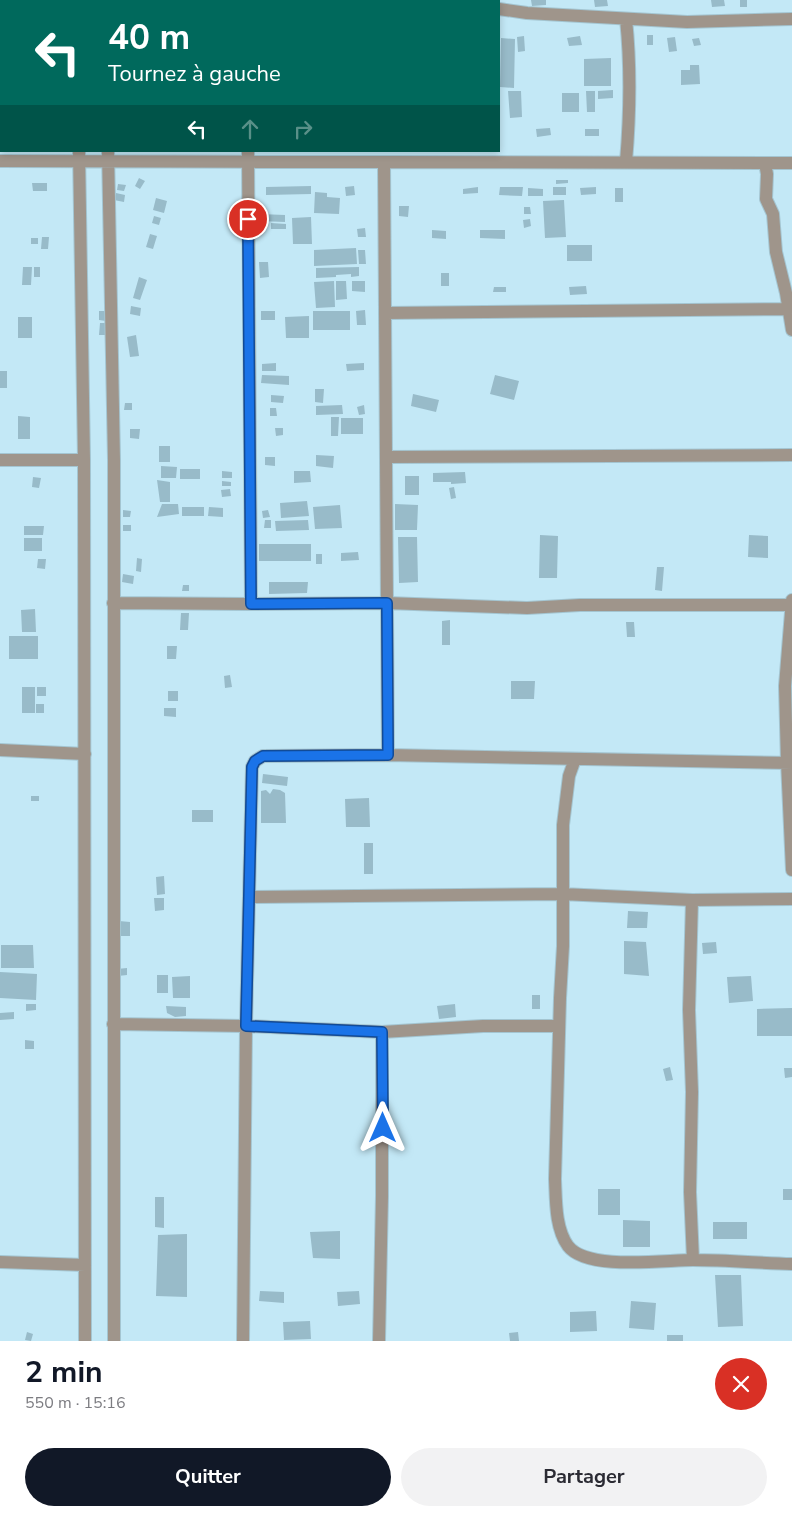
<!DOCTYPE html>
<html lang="fr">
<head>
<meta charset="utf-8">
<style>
  :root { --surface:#fff; --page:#f2f2f3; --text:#2b2b33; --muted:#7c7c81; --accent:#111827 }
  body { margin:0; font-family:"Nunito Sans",sans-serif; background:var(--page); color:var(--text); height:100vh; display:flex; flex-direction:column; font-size:19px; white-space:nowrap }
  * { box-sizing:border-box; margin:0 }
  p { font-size:16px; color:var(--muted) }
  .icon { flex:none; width:28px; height:28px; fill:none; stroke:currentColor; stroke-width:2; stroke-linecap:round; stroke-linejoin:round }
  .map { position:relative; height:1341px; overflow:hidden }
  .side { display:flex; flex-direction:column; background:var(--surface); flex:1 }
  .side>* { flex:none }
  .top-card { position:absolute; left:0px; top:0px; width:500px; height:152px; box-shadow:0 2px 8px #0003; background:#00695c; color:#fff; overflow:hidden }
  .pin { position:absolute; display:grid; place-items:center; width:42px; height:42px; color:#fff; margin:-21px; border:2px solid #fff; border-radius:50%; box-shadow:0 1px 5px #0007 }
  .me { position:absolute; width:55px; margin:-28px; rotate:0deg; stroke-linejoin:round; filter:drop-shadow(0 0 4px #0008) }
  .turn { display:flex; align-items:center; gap:18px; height:105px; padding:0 25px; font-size:22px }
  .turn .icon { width:65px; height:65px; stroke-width:2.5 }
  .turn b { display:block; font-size:35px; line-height:42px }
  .lanes { display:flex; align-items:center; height:48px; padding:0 25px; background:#0003; justify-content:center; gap:25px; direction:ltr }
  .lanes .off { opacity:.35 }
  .round { display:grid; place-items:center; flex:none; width:52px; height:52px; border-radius:26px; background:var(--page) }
  .headline { display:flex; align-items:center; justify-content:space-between; height:85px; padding:0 25px }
  h1 { font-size:30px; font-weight:700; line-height:38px; color:var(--accent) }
  .button { display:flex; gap:10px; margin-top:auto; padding:10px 25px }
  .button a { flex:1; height:58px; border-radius:30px; background:var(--accent); color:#fff; font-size:20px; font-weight:700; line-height:58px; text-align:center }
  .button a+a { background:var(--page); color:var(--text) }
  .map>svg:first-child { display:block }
  .building { fill:#98bbc9 }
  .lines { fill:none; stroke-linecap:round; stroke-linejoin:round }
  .street-casing { stroke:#a4c5d1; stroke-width:14 }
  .street { stroke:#9f958b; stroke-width:12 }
  .route-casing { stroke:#114b97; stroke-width:12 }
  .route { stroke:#1a73e8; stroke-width:9 }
</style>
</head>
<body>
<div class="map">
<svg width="792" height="1341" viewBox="0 0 792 1341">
  <rect width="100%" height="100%" fill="#c3e8f6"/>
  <path class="building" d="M531,0h15v5l-14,1z
    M594,0h13l1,6 -13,1z
    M711,0h13l1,6 -13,1z
    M740,0h7v7h-7z
    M647,35h6v10h-6z
    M524,36l1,15 -7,1 -1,-15z
    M580,36l2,9 -13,1 -2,-8z
    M675,37l2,14 -8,1 -2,-14z
    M501,38l14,1 -1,49 -14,-1z
    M699,38l2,7 -7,1 -2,-7z
    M611,58v28h-27v-27z
    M690,65h9l1,19 -19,1v-15h9z
    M613,90v8l-15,1v-8z
    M508,91h13l1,26 -12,1z
    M586,91h9v21h-8z
    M562,93h17v19h-17z
    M550,128l1,7 -14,2 -1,-8z
    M585,129h14v7h-14z
    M139,178l6,3 -5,8 -5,-3z
    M556,180h12v3l-12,1z
    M32,183h15v8h-14z
    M118,184l8,1 -2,6 -7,-1z
    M311,186v8l-45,1v-8z
    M354,186l1,9 -9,1 -1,-9z
    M478,187v6l-15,1v-5z
    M500,187h23l-1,9 -23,-1z
    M553,187h13v8h-13z
    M596,187v7l-15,1 -1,-7z
    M528,188l15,1v7h-15z
    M615,188h8v14h-8z
    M315,192l12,1v4l13,1 -1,16 -25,-1z
    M116,193l9,2 -1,7 -10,-2z
    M156,198l11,3 -3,12 -11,-3z
    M564,200l2,37 -21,1 -2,-37z
    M399,206h10l-1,11 -9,-1z
    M524,207h6l1,7h-7z
    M260,214l25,1v7l-25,-1z
    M154,216l7,2 -2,7 -7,-2z
    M311,217l1,27h-19l-1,-26z
    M530,219l1,7 -7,2 -1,-8z
    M271,223l15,1v5h-15z
    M365,228l1,9h-8l-1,-8z
    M432,230l14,1v8l-14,-1z
    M480,230h25v9l-25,-1z
    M150,234l7,2 -4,13 -7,-2z
    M42,237h7l-1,12h-7z
    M31,238h7v6h-7z
    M567,245h25v16h-25z
    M356,248l1,16 -43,2v-16z
    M358,250h7l1,14h-7z
    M259,262h9l1,15 -9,1z
    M23,267h9l-1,18h-9z
    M34,267h6v10h-6z
    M359,267v9l-8,1v-3l-15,1v2l-20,1v-10z
    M441,273h8v13h-8z
    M139,277l8,3 -7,20 -7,-2z
    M334,281l1,26 -19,1 -2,-26z
    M336,281h10l1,18 -11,1z
    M352,281h13v11l-13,-1z
    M586,286l1,8 -17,1 -1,-8z
    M494,287h12v5h-13z
    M131,306l10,2 -1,8 -10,-2z
    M365,310l1,15h-9l-1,-14z
    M99,311h8l-1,10 -7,-1z
    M261,311h14v9h-14z
    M313,311h37v19h-37z
    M309,316v22h-23l-1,-21z
    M18,317h14v21h-14z
    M100,323h6l-1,12h-6z
    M136,335l3,21 -9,1 -3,-20z
    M276,363v8h-14v-7z
    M364,363v7l-17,1 -1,-7z
    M0,371h7v17h-7z
    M262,375l27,1v9l-28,-2z
    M495,375l24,6 -5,19 -24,-6z
    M315,389h9l-1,14 -8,-1z
    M413,394l26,6 -3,12 -25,-6z
    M271,395l13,1 -1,7 -12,-1z
    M125,403h7v7h-8z
    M342,405l1,9 -27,1v-9z
    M364,405l1,9 -6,1 -2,-8z
    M270,408h6l1,8h-7z
    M18,416l12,1v22h-12z
    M331,417h8l-1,19h-7z
    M341,418h22v16h-22z
    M275,428h8v7l-7,1z
    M130,429h10l-1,10 -9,-1z
    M159,446h11v16h-11z
    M316,455l18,1 -1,12 -17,-2z
    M265,457h10v9l-10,-1z
    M161,466l16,1 -1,11h-15z
    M180,469h20v10h-20z
    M222,471l10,1v6h-10z
    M294,471h16l1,11 -17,1z
    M465,472l1,11 -15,1v-2h-18v-9z
    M405,476h14v19h-14z
    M33,477l8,1 -2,10 -7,-1z
    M157,480l13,2v20h-10z
    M222,481l9,1v4h-9z
    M454,487l2,11 -5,1 -2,-11z
    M230,489l1,7 -9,1 -1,-7z
    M307,501l2,15 -28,2 -1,-15z
    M162,504h16l1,10 -22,3z
    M395,504l23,1 -1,25h-22z
    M340,505l2,23 -27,1 -2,-22z
    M182,507h22v9h-22z
    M209,507l14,1v9l-15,-1z
    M123,510l8,1 -1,6h-7z
    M268,510l2,7 -7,1 -1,-7z
    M265,520h6v8h-7z
    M308,520l1,10 -33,1 -1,-10z
    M123,525h8v6h-8z
    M24,526h20l-1,9h-19z
    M540,535l18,1 -1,42h-18z
    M749,535l19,1v22l-20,-1z
    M398,537h19l1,45 -19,1z
    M24,538h18v13h-18z
    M259,544h52v17h-52z
    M358,552l1,8 -18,1v-8z
    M316,554h6v10h-6z
    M137,558l5,1 -1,13 -5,-1z
    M38,559h8l-1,10 -8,-1z
    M657,567h7l-2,24 -7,-1z
    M123,574l11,2 -1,8 -11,-2z
    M269,582h39l-1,11 -38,1z
    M183,585h6v6h-7z
    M35,609l1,23h-14l-1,-22z
    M181,613h8l-1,17h-8z
    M450,620v25h-8v-24z
    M626,622h8l1,15h-8z
    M9,636h29v23h-29z
    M167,646h10l-1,13h-9z
    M230,675l2,12 -7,1 -1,-12z
    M511,681h24l-1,18h-23z
    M22,687h13v26h-13z
    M37,687h9v9h-9z
    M168,691h10v10h-10z
    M36,704h8v9h-8z
    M164,708h12v9l-12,-1z
    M263,774l25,3 -1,9 -25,-3z
    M273,789l7,1 5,3 1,30h-25v-32l5,-1 4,4z
    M31,796h8v5h-8z
    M369,798l1,29h-24l-1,-28z
    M192,810h21v12h-21z
    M364,843h9v31h-9z
    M164,876l1,18 -8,1 -1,-18z
    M154,898h10v12l-9,1z
    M628,911l20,1 -1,16h-20z
    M119,921l11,1v14h-12z
    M624,941l22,1 3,34 -25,-2z
    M716,942l1,11 -14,1 -1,-11z
    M1,945h32l1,23h-33z
    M127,968v7l-9,1 -1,-7z
    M0,972l37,2 -1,26 -36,-2z
    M157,975h11v18h-11z
    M190,976v22h-17l-1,-21z
    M751,976l2,25 -24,2 -2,-26z
    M532,995h8v14h-8z
    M26,1004h10v6l-10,1z
    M455,1004l1,13 -17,2 -2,-13z
    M166,1006l20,1v9l-11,1 -8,-4z
    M792,1008v28h-35v-27z
    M14,1012v7l-14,1v-7z
    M25,1040l9,1v8h-9z
    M670,1067l3,13 -7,1 -3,-12z
    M784,1068h8v9l-7,1z
    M598,1189h22v26h-22z
    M783,1189h9v11h-9z
    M155,1197h9v31l-9,-1z
    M623,1220l27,1v26h-27z
    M713,1222h34v17h-34z
    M340,1231v28l-27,-1 -3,-26z
    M187,1234v63l-31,-1 2,-61z
    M715,1275h26l2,51 -25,1z
    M260,1291l24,1v11l-25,-2z
    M359,1291l1,13 -22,2 -1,-14z
    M631,1301l25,2 -2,27 -25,-2z
    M596,1311l1,20 -27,1v-20z
    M310,1321l1,18 -27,1 -1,-18z
    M27,1332l6,2 -2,7 -6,-1z
    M518,1332l1,9h-9l-1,-8z
    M667,1335h16v6h-16z"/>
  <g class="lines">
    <defs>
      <path id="street" d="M393,0v1
        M81,1v-1
        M111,1v-1
        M253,1v-1
        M499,9l28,4 160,9 105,-3
        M79,151l5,309 1,881
        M108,151l6,309v881
        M248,151l3,453
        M0,161l792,2
        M384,162l4,593
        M626,162c4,-47 5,-95 0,-143
        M765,163l2,11 -1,25 7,15 3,38 10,41 6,37
        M385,313l403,-4
        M386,457l406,-2
        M0,460h84
        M792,600l-7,86 2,76 5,108
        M113,603l138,1 136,-1 140,5 53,-3h212
        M0,750l85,4
        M575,759l-6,17 -6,49v121l-3,52 -5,181c1,21 0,49 13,67 19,25 96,14 125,14 33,0 66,3 99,4
        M249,897l313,-3 130,6 100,-1
        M692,900l-3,110 3,82 -2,100 3,68
        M113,1024l133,2 136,6 101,-6h76
        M0,1262l85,3
        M243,1341l3,-315 6,-259 3,-6 8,-5 125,-1 404,8
        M379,1341l3,-145v-164"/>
    </defs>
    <use href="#street" class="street-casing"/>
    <use href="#street" class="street"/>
  </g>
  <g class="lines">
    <defs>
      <path id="route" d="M248,219l3,385 136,-1 1,152 -125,1 -8,5 -3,6 -6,259 136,6 1,96"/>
    </defs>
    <use href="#route" class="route-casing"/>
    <use href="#route" class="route"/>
  </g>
</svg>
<div class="pin" style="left:248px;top:219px;background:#d93025"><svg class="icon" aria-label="arrive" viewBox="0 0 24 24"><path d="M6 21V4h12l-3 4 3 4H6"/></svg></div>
<svg class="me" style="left:383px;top:1128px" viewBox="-20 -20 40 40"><path d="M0-17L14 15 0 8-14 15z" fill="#1a73e8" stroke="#fff" stroke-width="4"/></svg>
<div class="top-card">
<div class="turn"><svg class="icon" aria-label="left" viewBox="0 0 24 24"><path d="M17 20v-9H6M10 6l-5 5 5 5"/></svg><div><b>40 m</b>Tournez à gauche</div></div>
<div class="lanes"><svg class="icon" aria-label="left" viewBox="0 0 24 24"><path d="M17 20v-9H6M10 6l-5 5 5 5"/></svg><svg class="icon off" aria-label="ahead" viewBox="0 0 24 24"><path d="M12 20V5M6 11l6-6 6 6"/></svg><svg class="icon off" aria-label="right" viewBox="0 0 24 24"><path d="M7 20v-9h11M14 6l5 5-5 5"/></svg></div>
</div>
</div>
<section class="side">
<div class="headline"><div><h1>2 min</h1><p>550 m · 15:16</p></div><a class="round" style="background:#d93025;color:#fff"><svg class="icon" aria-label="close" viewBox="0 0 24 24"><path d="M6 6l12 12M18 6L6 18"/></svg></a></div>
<div class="button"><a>Quitter</a><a>Partager</a></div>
</section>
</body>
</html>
